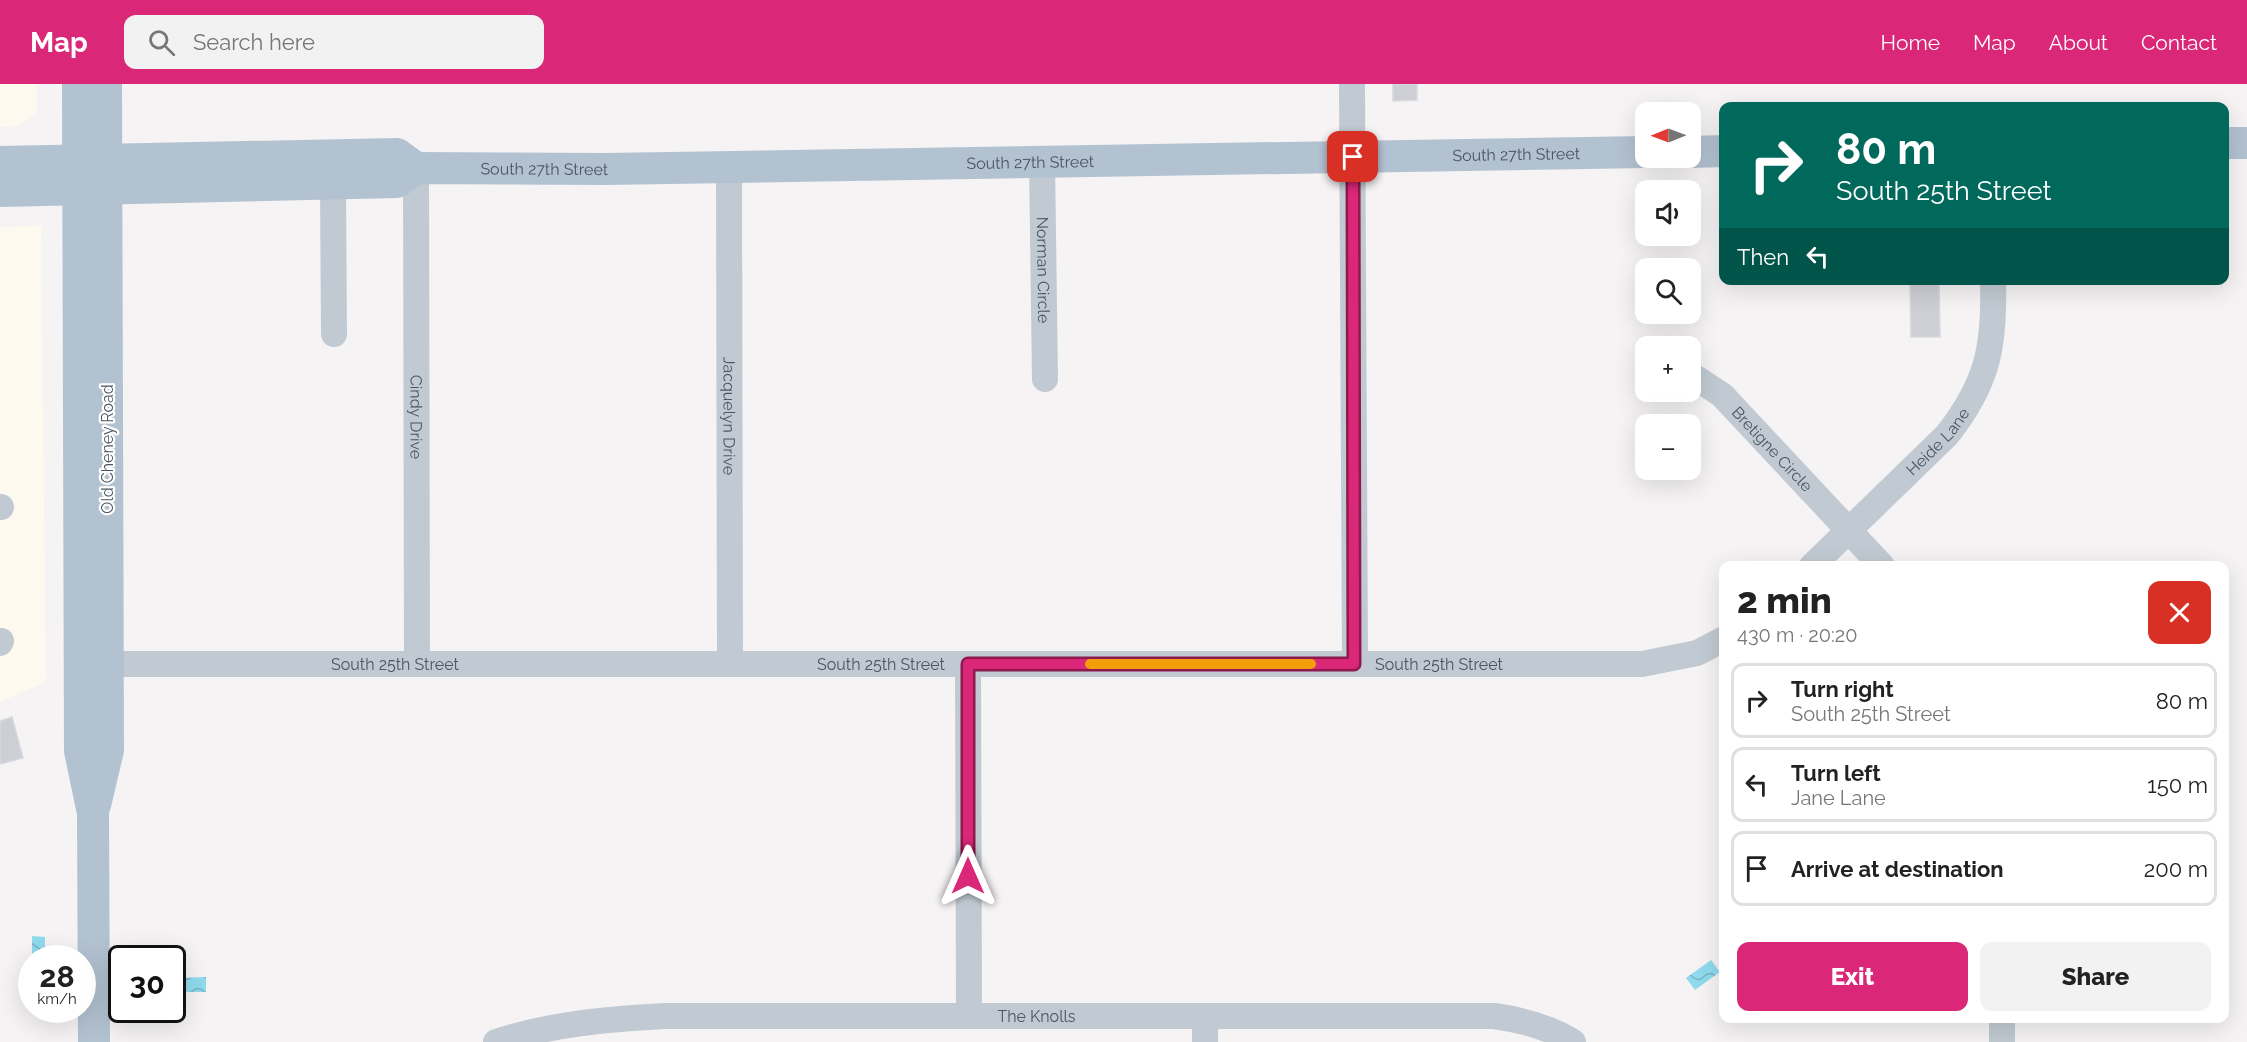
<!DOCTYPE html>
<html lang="en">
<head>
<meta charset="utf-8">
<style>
  :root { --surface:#fff; --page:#f2f2f2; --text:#222; --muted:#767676; --line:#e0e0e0; --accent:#db2777 }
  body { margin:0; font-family:Raleway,sans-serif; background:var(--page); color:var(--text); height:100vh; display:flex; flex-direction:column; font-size:22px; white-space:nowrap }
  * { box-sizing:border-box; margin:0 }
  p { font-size:20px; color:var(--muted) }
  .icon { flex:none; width:33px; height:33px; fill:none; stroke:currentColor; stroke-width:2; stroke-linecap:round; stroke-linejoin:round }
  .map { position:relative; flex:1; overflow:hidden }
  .details { position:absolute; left:1719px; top:477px; width:510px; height:462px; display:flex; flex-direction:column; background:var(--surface); border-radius:12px; box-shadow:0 6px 24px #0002 }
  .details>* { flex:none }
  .banner { position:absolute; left:1719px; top:18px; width:510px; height:183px; border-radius:12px; box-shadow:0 6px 24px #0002; background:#00695c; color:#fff; overflow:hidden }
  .needle { width:39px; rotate:269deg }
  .controls { position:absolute; left:1635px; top:18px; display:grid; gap:12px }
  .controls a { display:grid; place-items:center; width:66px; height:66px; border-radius:12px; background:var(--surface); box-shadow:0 6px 24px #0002; font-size:30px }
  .speed { position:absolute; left:18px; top:861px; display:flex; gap:12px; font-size:30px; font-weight:700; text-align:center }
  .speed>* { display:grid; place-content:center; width:78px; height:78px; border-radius:50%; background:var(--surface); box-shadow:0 6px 24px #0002; line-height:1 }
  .speed small { font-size:15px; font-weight:400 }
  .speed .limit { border:3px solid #111; border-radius:9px; background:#fff; color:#111 }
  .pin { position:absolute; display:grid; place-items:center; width:51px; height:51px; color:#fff; margin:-26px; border-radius:12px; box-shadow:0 3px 9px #0006 }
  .me { position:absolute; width:66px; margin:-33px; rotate:0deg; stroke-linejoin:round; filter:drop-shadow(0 0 4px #0008) }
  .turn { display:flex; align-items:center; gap:21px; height:126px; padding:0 18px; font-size:27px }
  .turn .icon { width:78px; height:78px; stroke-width:2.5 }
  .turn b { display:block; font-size:42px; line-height:51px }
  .then { display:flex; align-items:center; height:57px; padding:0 18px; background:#0003; gap:12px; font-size:22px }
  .round { display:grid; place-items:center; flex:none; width:63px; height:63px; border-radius:12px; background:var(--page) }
  .overview { display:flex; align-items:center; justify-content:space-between; height:102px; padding:0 18px }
  h1 { font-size:36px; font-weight:800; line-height:45px }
  .action { display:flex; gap:12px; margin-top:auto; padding:12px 18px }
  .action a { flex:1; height:69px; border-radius:12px; background:var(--accent); color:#fff; font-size:24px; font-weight:800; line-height:69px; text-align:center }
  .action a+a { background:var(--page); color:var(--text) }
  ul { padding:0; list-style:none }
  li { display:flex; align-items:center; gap:18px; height:75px; margin:0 12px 9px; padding:0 6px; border:3px solid var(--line); border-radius:12px }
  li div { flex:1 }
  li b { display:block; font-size:22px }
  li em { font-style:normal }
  header { display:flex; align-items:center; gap:36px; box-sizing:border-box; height:84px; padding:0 30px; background:var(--accent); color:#fff }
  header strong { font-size:28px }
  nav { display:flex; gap:33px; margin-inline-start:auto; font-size:21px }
  .search { width:420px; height:54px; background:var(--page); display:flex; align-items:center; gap:15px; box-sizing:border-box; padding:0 21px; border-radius:12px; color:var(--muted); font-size:22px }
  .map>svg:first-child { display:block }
  .commercial { fill:#fdf9ef }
  .water { fill:url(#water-waves) }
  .building { fill:#cdcfd5; stroke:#d7d9de; stroke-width:1.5 }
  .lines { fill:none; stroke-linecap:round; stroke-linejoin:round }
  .minor { stroke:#c1cad2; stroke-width:26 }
  .major { stroke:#b3c2d1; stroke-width:32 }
  .route-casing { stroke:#8e194d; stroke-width:15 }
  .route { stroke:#db2777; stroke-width:10 }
  .slow { stroke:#f59e0b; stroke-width:10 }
  .labels { text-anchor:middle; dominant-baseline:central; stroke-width:4.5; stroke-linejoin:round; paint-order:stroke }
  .street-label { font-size:16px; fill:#4a5661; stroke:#fff }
</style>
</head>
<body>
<header>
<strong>Map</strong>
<div class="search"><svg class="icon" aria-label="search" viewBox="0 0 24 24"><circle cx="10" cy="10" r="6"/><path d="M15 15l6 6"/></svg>Search here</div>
<nav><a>Home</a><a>Map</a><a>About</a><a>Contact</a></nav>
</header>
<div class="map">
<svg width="2247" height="958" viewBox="0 0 2247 958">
  <defs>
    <pattern id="water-waves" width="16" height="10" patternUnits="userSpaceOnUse" patternTransform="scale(1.5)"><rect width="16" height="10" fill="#90daee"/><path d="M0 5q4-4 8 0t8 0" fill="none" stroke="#78b4c4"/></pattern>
  </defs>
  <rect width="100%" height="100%" fill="#f5f3f3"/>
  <path class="commercial" d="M0,0h37v28l-19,14 -18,1z
    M41,142l5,456 -46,20v-475z"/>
  <path class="water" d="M32,852l13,1v21h-13z
    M1711,876l9,12 -25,18 -9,-12z
    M206,893v15h-21l-1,4h-5l-1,-18z"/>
  <path class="building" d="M1393,0h24v16l-24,1z
    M1910,196h29l1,57h-29z
    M12,633l11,41 -23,6v-43z"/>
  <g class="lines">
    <g class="minor">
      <path d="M1352,0l3,580"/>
      <path id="s1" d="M1042,78l3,217"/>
      <path id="s2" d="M729,83l1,497"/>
      <path id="s3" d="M416,84l1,496"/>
      <path d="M333,101l1,149"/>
      <path id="s4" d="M1690,290l32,21 160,171"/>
      <path d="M0,423h1"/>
      <path id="s5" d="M1812,482l135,-131c41,-52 48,-89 46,-155"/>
      <path d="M0,559l1,-2"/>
      <path id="s6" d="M107,580h1535l55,-11 27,-14"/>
      <path d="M968,580l1,351"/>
      <path d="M2002,934v24"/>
      <path id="s7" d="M496,958c55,-18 112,-23 169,-26h829c29,4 55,11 79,26"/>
      <path d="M1205,958v-26"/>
    </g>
    <g class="major">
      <path d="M78,0l2,667 13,62 1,229"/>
      <path d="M2224,59h23"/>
      <path d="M1690,68l34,-1"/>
      <path d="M0,78l397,-8 19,14"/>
      <path id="s8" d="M0,107l397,-9 19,-14 190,1 1040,-17"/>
      <path d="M95,721l13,-55 -2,-666"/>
    </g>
  </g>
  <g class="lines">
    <defs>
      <path id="route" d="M968,792v-212h386l-1,-507"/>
    </defs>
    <use href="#route" class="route-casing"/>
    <use href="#route" class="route"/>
    <path class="slow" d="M1090,580h221"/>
  </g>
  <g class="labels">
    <g class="street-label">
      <text stroke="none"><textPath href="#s8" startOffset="1521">South 27th Street</textPath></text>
      <text stroke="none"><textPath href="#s8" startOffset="1035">South 27th Street</textPath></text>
      <text stroke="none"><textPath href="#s8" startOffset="549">South 27th Street</textPath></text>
      <text stroke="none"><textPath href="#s1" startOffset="108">Norman Circle</textPath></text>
      <text stroke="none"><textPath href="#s2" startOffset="249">Jacquelyn Drive</textPath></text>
      <text stroke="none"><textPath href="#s3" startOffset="249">Cindy Drive</textPath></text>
      <text stroke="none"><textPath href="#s5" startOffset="177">Heide Lane</textPath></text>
      <text transform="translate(107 365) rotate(-90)">Old Cheney Road</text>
      <text stroke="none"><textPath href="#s4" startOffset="112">Bretigne Circle</textPath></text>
      <text stroke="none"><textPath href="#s6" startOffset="288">South 25th Street</textPath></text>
      <text stroke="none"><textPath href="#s6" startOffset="774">South 25th Street</textPath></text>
      <text stroke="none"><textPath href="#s6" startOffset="1332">South 25th Street</textPath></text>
      <text stroke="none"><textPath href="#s7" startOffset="543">The Knolls</textPath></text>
    </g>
  </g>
</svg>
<div class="controls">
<a><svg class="needle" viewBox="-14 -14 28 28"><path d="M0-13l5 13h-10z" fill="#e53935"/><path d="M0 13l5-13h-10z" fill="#767676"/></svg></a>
<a><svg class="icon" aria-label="sound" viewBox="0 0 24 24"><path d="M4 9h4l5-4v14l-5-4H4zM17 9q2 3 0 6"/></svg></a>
<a><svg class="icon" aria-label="search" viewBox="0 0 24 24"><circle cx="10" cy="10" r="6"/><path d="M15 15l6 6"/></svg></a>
<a>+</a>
<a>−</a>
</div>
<div class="speed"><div>28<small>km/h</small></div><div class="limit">30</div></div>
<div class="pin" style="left:1353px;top:73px;background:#d93025"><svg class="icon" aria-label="arrive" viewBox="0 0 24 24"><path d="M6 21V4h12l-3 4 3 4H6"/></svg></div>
<svg class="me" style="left:968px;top:792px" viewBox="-20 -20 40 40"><path d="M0-17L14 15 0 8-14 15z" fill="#db2777" stroke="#fff" stroke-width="4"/></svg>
<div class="banner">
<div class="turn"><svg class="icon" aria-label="right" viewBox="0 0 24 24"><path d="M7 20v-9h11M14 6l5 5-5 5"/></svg><div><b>80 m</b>South 25th Street</div></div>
<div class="then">Then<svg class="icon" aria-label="left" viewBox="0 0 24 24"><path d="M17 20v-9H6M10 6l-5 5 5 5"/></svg></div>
</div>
<section class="details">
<div class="overview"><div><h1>2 min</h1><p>430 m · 20:20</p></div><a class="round" style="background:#d93025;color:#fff"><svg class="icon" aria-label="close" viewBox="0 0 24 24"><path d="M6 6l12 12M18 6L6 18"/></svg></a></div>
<ul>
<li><svg class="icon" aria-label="right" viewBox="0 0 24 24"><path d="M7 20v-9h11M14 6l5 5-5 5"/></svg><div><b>Turn right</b><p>South 25th Street</p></div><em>80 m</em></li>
<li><svg class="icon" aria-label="left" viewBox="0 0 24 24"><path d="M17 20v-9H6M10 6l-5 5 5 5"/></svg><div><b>Turn left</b><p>Jane Lane</p></div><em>150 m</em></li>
<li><svg class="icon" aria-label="arrive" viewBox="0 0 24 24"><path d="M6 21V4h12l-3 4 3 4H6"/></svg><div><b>Arrive at destination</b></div><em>200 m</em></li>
</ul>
<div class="action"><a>Exit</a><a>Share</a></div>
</section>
</div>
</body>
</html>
